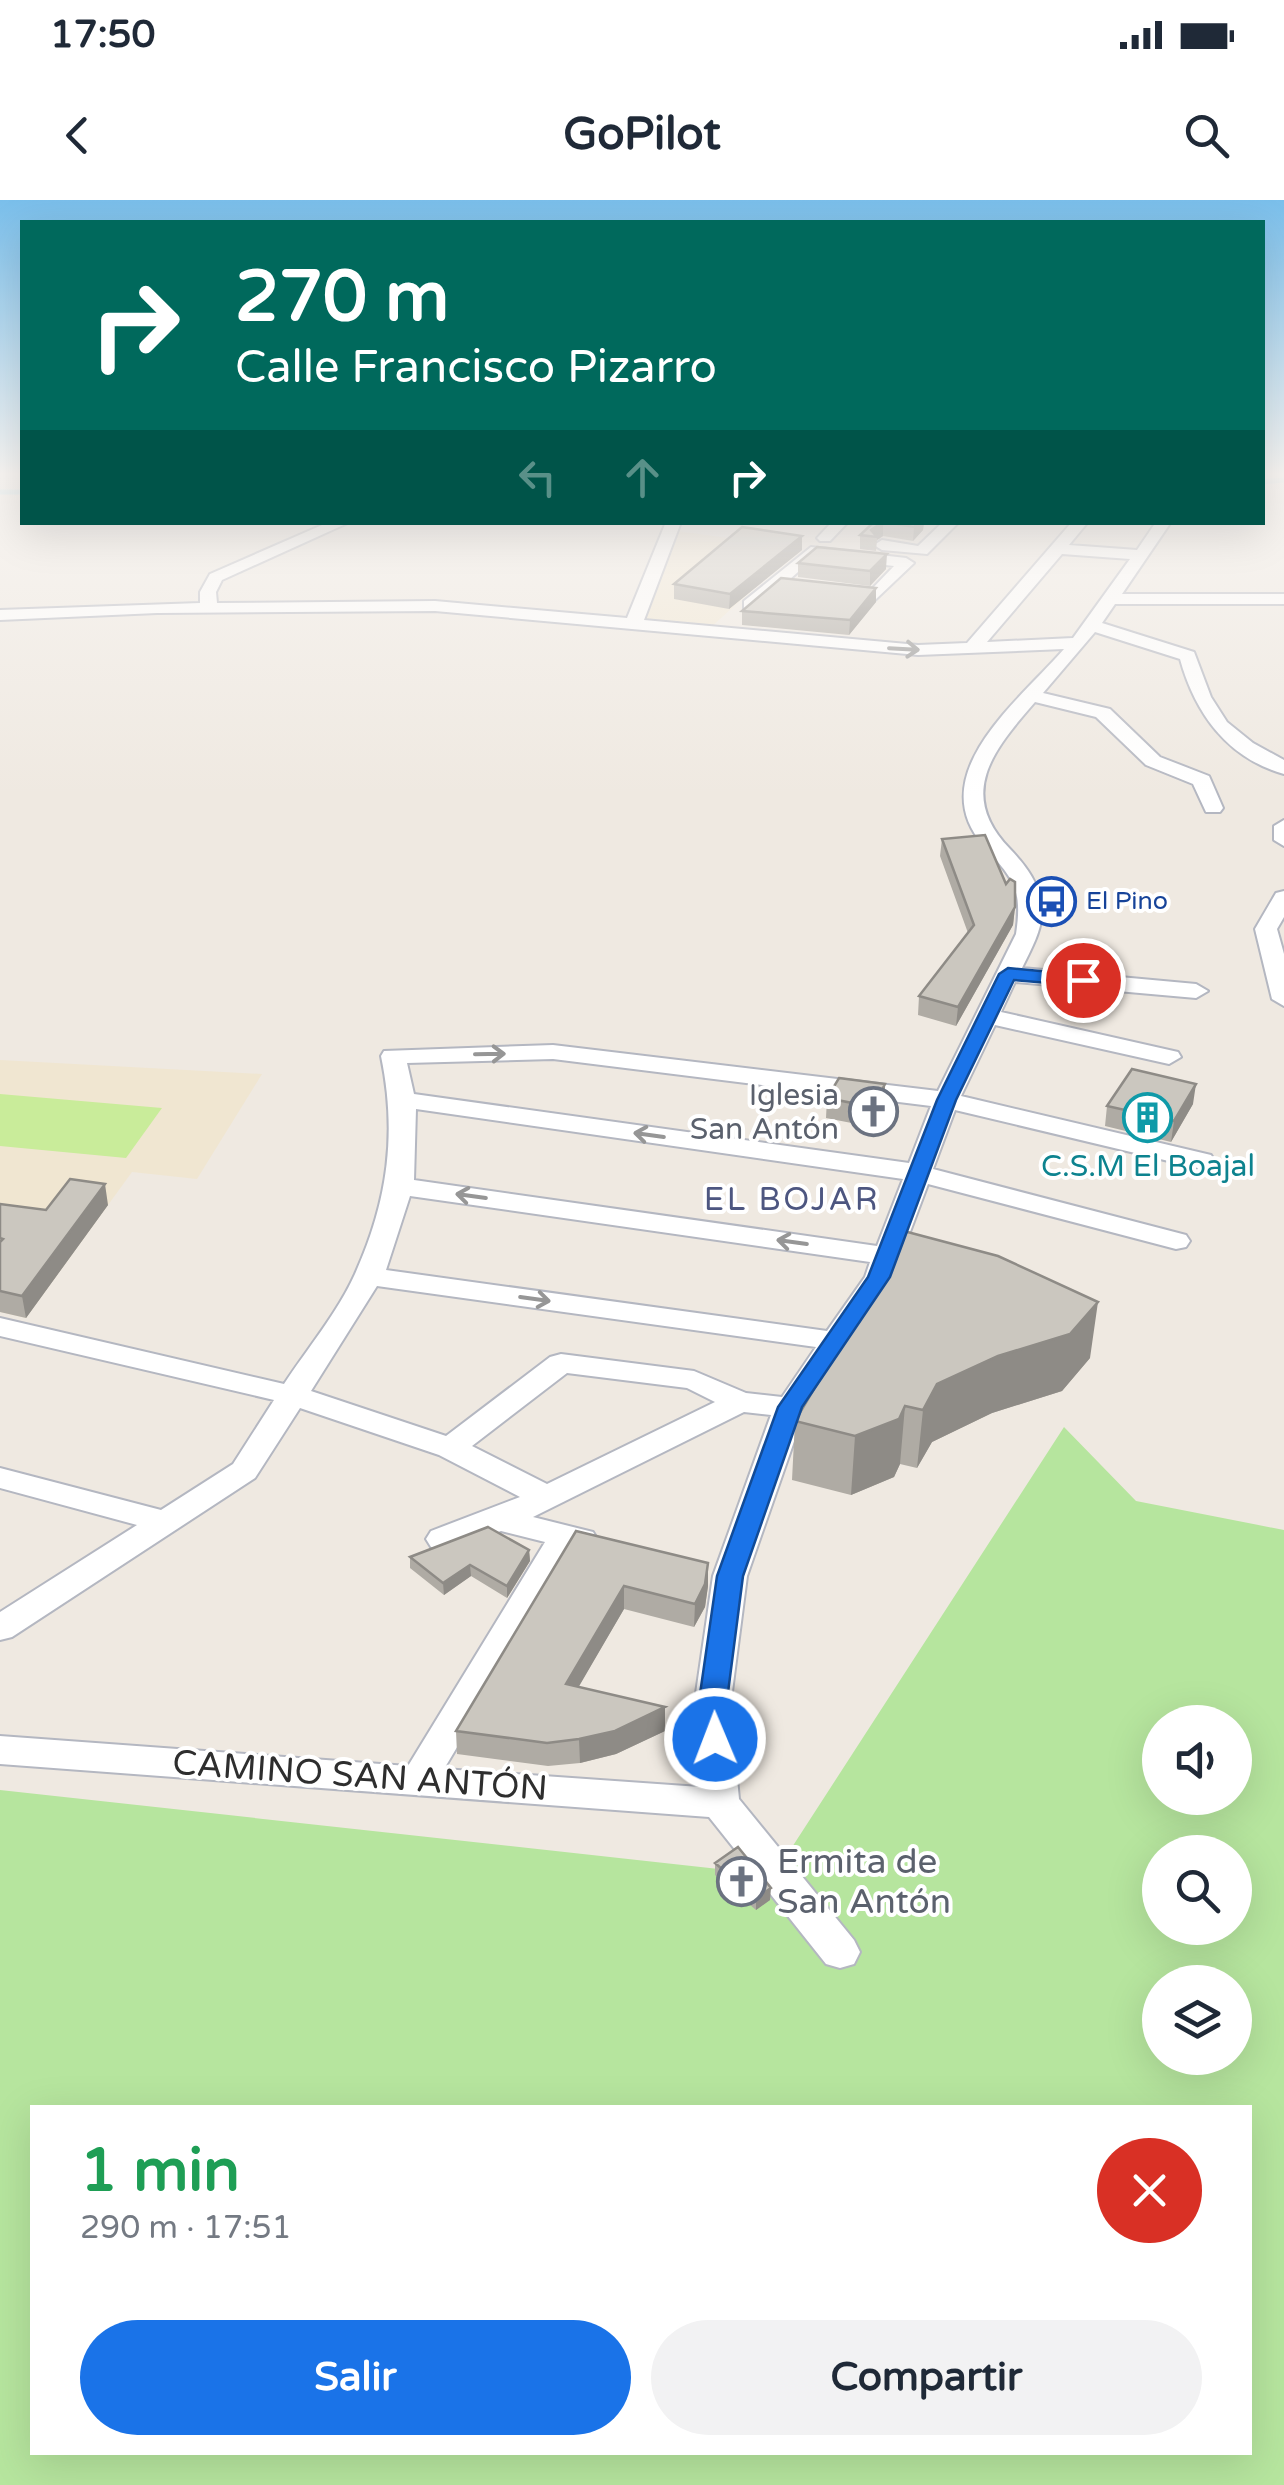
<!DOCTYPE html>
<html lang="es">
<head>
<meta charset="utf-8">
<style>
  :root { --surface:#fff; --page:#f2f2f3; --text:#1f2937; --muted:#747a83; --accent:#1a73e8 }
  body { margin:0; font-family:"Varela Round",sans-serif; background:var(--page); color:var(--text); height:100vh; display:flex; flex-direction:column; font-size:38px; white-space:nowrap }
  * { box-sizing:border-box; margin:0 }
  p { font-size:32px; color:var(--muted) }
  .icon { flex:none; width:55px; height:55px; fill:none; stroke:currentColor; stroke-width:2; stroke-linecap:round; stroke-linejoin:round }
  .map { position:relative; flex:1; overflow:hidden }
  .panel { position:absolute; left:30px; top:1905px; width:1222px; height:350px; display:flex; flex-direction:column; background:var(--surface); border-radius:0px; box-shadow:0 10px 40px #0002 }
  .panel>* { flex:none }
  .top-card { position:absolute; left:20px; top:20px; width:1245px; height:305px; border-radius:0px; box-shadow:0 10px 40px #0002; background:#00695c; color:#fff; overflow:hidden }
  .tools { position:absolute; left:1142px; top:1505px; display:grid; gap:20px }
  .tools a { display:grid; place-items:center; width:110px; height:110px; border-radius:50%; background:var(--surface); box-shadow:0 10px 40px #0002; font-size:50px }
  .pin { position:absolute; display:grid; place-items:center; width:85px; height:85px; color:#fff; margin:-42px; border:5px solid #fff; border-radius:50%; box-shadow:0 2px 10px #0007 }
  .me { position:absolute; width:110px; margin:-55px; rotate:359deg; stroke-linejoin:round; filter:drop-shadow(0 0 8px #0008) }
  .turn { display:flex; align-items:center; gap:35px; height:210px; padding:0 50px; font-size:45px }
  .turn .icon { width:130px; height:130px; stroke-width:2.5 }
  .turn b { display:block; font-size:70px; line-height:85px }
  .lanes { display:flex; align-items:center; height:95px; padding:0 50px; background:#0003; justify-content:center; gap:50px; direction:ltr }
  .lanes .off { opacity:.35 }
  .round { display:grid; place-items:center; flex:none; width:105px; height:105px; border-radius:52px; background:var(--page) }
  .headline { display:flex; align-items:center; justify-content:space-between; height:170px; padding:0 50px }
  h1 { font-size:60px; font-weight:700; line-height:75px; color:#1e9e55 }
  .cta { display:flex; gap:20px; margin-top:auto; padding:20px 50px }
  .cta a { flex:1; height:115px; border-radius:60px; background:var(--accent); color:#fff; font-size:40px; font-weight:700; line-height:115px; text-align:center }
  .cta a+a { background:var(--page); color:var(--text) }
  .status { display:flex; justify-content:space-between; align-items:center; height:70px; padding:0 50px; background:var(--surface); direction:ltr }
  .status svg { height:28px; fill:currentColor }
  header { display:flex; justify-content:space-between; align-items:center; height:130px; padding:0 50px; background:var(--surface); font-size:45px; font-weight:700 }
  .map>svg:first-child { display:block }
  .education { fill:#f0e6d1 }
  .green { fill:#b6e59e; fill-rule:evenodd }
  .pitch { fill:#c9ec9a }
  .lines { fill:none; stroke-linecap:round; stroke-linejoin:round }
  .stream { stroke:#75cff0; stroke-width:5 }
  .minor-casing { stroke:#b4b7c1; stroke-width:4 }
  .minor { fill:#fff; fill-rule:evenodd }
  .wall { fill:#afaba4 }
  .shaded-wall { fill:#8e8b86 }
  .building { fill:#cbc7bf; stroke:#8e8b86; stroke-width:2.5 }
  .oneway { stroke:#969696 }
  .route { fill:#1a73e8; stroke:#114b97; stroke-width:2.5 }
  .labels { text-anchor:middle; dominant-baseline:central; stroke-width:8; stroke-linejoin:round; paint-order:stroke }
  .far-transit-label { font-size:25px; fill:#164399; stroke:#fff; text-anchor:start }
  .worship-label { font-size:30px; fill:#5b616d; stroke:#fff; text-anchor:end }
  .culture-label { font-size:30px; fill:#0d838f; stroke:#fff }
  .neighbourhood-label { font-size:32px; letter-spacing:2.5px; fill:#4d5680; stroke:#fff }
  .near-street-label { font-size:35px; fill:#2e2e2e; stroke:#fff }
  .near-worship-label { font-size:35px; fill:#5b616d; stroke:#fff; text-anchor:start }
</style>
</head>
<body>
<div class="status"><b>17:50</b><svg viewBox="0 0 49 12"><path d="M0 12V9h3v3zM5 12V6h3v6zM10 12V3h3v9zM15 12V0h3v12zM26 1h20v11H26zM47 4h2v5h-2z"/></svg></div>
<header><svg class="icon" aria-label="back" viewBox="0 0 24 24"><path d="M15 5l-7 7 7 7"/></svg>GoPilot<svg class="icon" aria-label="search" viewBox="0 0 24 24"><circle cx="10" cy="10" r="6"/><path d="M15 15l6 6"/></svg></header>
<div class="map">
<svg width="1284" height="2285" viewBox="0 0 1284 2285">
  <rect width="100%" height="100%" fill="#efe9e1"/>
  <path class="education" d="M677,331l122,17 -89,80 -69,-8z
    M0,860l262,14 -65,105 -65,-7 -106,146 -26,-6z"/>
  <path class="green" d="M1064,1227l72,74 148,29v955h-1284v-695l774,85zM1160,1522h75v76h-75zM1160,1652h75v76h-75zM1160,1782h75v76h-75zM32,1908h1218v344h-1218z"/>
  <path class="pitch" d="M0,894l162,14 -36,50 -126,-12z"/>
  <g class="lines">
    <path class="stream" d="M1262,282l22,-2
      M0,292h22"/>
    <defs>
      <path id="minor" d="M329,322h21l-128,58 -6,12 1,11 218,-2 192,17 39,-96h15l-37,98 274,25 49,-2 105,-121h16l-19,23 68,5 19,-28h15l-49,72h162v10h-169l-13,19 92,29 17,45 16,25 26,21 31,17v14c-57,-16 -89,-61 -104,-115l-85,-27 -52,61 67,16 50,48 49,19 14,32 -3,4h-14l-13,-28 -47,-19 -50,-48 -61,-15c-41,47 -79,92 -25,147 16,17 31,36 32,61 0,21 -11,39 -20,58l174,16 12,7 -12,7 -181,-16 -14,30 177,40 3,5 -12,7 -174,-39 -34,71 250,59 4,6 -13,8 -247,-59 -22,59 253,66 4,6 -4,6 -10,2 -248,-65 -35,93 -87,130 -59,169 -17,131 9,92 115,141 6,12 -6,12 -14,4 -14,-4 -117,-147 -709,-53v-28l408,30 137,-224 -44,-11 -58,19 -12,-3 -5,-8 5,-8 89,-34 -81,-42 -139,-47 -45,70 -243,159 -12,3v-28l137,-87 -137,-37v-20l161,42 72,-46 41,-64 -274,-64v-18l284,66c23,-35 54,-72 71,-110 33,-73 42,-141 26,-218l3,-5 169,-6 385,46 78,-157c7,-46 -3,-55 -32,-88 -63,-71 36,-146 80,-197l-146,6 -483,-44 -278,2 -157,7v-10l200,-7v-11l10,-18zM1062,354l68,5 -57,79 -86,4zM553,859l378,47 -22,57 -495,-69 -7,-31zM416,909l487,70 -26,67 -463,-66zM410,996l460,66 -5,15 -38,54 -441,-61zM377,1086l439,61 -34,50 -36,-4 -52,-22 -133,-17 -11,3 -104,79 -135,-45zM567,1173l120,15 28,14 -168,82 -75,-38zM744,1212l27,3 -58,161 -19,131 6,80 -256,-18 131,-220 18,-1 5,-8 -5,-8 -60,-15z
        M832,322h16l-18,19h-10l-3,-3z
        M943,322h16l-32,32 -45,-4 -8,-5 8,-5 36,6z
        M811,347l95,11 8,5 -39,37 -36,-5 -8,-5 8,-5 32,5 23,-24 -79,-9 -59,52h-12v-8z
        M1284,620v26l-10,-6v-14z
        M1284,691v26l-7,12 7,25v52l-12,-7 -17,-70 21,-36z"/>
    </defs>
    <use href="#minor" class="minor-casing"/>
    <use href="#minor" class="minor"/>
  </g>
  <path class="wall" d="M874,322h50l-1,8 -10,11 -30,-5 -6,4 -1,11 -16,-2v-14z
    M802,336v14l-73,59 -55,-10v-15z
    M798,363l88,6 -16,17 -72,-9z
    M876,402l-27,33 -107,-10v-14z
    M942,639l73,68 -2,18 -57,101 -38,-11 1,-19 49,-63 -28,-77z
    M885,884l-1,20 -12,23 -46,-9 1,-20z
    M1193,904l-22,38 -66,-16 2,-20z
    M0,1004l46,6 62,-5 -82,113 -26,-6z
    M1090,1158l-28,33 -70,22 -60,29 -15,26 -17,-4 -6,13 -43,18 -59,-15 3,-59z
    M576,1331l132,55 -3,21 -11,20 -70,-18 -46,78 87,20v24l-49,23 -36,9 -32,3 -91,-12 -1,-23z
    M529,1350l1,11 -23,37 -36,-22 -27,19 -34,-27v-11z
    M715,1663l55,37 -14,10 -41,-35z"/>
  <path class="shaded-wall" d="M883,322v14l-6,4v-3l-6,-7z
    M918,322h6l-1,8 -10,11 1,-14z
    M802,336v14l-73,59 1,-15z
    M887,354l-1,15 -16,17v-15z
    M876,388v14l-27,33 1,-15z
    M1015,707l-2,18 -57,101 2,-19z
    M885,884l-1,20 -12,23 1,-20z
    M1196,884l-3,20 -22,38 3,-21z
    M105,984l3,21 -82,113 -4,-22z
    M1098,1102l-8,56 -28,33 -70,22 -60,29 -15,26 6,-58 14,-26z
    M905,1206l-5,58 -6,13 -43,18 4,-59z
    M529,1350l1,11 -23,37v-12z
    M708,1363v23l-3,21 -11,20 1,-23z
    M470,1365l1,11 -27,19 -1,-12z
    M624,1386v23l-57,98 -1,-23z
    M665,1507v24l-49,23 -36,9 -1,-24z
    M771,1688l-1,12 -14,10v-12z"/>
  <path class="building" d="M874,322h9l-12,8 6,7 -17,-2z
    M884,322h34l-4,5z
    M742,327l60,9 -72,58 -56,-10z
    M817,347l70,7 -17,17 -72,-8z
    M781,378l95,10 -26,32 -108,-9z
    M985,635l21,49 4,-5 5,3v25l-57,100 -39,-11 55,-71 -32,-86z
    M1132,869l64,15 -22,37 -67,-15z
    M839,878l46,6 -12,23 -46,-9z
    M70,979l35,5 -83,112 -22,-5v-49l3,-3 -3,-1v-34l46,6z
    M900,1030l98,26 100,46 -28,32 -72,22 -61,28 -14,26 -18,-4 -6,13 -44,17 -60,-15 35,-59 18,-41 31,-44z
    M488,1327l41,23 -22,36 -37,-21 -27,18 -33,-26z
    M576,1331l132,32 -3,21 -10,20 -71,-18 -58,98 99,23 -50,24 -36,8 -32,4 -91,-12z
    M738,1647l33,41 -15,10 -41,-35z"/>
  <defs><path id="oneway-shaft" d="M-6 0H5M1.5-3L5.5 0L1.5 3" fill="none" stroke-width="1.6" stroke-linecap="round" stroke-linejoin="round" transform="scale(2.5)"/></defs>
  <g class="oneway">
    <use href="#oneway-shaft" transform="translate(904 449) rotate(3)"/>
    <use href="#oneway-shaft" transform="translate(490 854) rotate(-1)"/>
    <use href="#oneway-shaft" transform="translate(649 935) rotate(-172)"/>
    <use href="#oneway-shaft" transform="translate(471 996) rotate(-172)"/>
    <use href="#oneway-shaft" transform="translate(792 1042) rotate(-172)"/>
    <use href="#oneway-shaft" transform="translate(535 1099) rotate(8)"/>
  </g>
  <linearGradient id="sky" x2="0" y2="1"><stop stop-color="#7abfeb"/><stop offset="0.46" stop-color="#f8f5f2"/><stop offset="1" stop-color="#f8f5f2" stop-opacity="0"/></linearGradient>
  <rect width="1284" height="596" fill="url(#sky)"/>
  <path class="route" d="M1008,768l75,7 9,5 -9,6 -69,-6 -58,120 -66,177 -88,130 -59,169 -17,132 3,31 -4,7 -10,4 -10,-4 -7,-38 19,-132 61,-169 90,-130 69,-177 62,-126z"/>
  <defs>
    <symbol id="bus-ring" viewBox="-11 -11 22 22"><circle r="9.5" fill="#fff" stroke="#1a4fb4" stroke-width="1.5"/><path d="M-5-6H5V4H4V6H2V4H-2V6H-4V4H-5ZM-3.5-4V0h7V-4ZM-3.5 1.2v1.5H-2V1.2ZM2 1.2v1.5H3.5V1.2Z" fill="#1a4fb4"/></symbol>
    <symbol id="church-ring" viewBox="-11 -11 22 22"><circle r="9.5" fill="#fff" stroke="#6b7280" stroke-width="1.5"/><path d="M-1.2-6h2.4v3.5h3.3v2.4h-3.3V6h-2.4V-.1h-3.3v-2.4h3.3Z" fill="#6b7280"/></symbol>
    <symbol id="building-ring" viewBox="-11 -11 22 22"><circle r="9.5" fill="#fff" stroke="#0f9aa8" stroke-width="1.5"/><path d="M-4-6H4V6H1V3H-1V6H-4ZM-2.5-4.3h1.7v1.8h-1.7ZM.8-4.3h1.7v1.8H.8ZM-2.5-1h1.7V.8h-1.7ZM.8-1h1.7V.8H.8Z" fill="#0f9aa8"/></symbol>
  </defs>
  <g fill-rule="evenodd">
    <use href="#bus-ring" x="1024" y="674" width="55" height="55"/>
    <use href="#church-ring" x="846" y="884" width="55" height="55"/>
    <use href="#building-ring" x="1120" y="890" width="55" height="55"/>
    <use href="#church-ring" x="714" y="1654" width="55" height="55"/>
  </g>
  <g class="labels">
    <g class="far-transit-label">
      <text x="1086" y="701">El Pino</text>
    </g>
    <g class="worship-label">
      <text x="839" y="895">Iglesia<tspan x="839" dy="34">San Antón</tspan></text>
    </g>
    <g class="culture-label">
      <text x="1148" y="966">C.S.M El Boajal</text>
    </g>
    <g class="neighbourhood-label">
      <text x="792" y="1000">EL BOJAR</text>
    </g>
    <g class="near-street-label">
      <text transform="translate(360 1576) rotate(4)">CAMINO SAN ANTÓN</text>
    </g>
    <g class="near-worship-label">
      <text x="777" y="1662">Ermita de<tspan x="777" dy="40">San Antón</tspan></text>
    </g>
  </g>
</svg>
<div class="tools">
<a><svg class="icon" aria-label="sound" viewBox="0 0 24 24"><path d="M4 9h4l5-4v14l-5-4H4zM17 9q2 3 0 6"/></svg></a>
<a><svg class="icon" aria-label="search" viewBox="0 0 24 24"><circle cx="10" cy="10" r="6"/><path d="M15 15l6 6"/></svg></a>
<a><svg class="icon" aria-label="layers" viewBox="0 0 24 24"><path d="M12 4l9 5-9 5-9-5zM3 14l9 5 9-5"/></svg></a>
</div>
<div class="pin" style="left:1083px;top:780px;background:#d93025"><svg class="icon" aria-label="arrive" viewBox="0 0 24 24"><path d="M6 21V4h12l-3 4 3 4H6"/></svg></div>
<svg class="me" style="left:715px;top:1539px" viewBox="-20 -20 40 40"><circle r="17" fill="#1a73e8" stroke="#fff" stroke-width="3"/><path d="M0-11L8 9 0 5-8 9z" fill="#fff"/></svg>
<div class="top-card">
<div class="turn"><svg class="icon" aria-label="right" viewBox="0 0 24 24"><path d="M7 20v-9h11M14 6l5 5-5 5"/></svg><div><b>270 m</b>Calle Francisco Pizarro</div></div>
<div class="lanes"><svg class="icon off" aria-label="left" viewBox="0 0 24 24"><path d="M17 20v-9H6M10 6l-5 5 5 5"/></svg><svg class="icon off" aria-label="ahead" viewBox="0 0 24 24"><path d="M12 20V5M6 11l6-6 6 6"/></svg><svg class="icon" aria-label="right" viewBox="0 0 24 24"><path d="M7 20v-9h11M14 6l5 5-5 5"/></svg></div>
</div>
<section class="panel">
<div class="headline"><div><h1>1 min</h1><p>290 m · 17:51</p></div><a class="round" style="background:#d93025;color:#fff"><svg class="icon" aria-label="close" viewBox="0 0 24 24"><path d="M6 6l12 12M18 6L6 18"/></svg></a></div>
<div class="cta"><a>Salir</a><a>Compartir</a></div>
</section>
</div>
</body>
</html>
